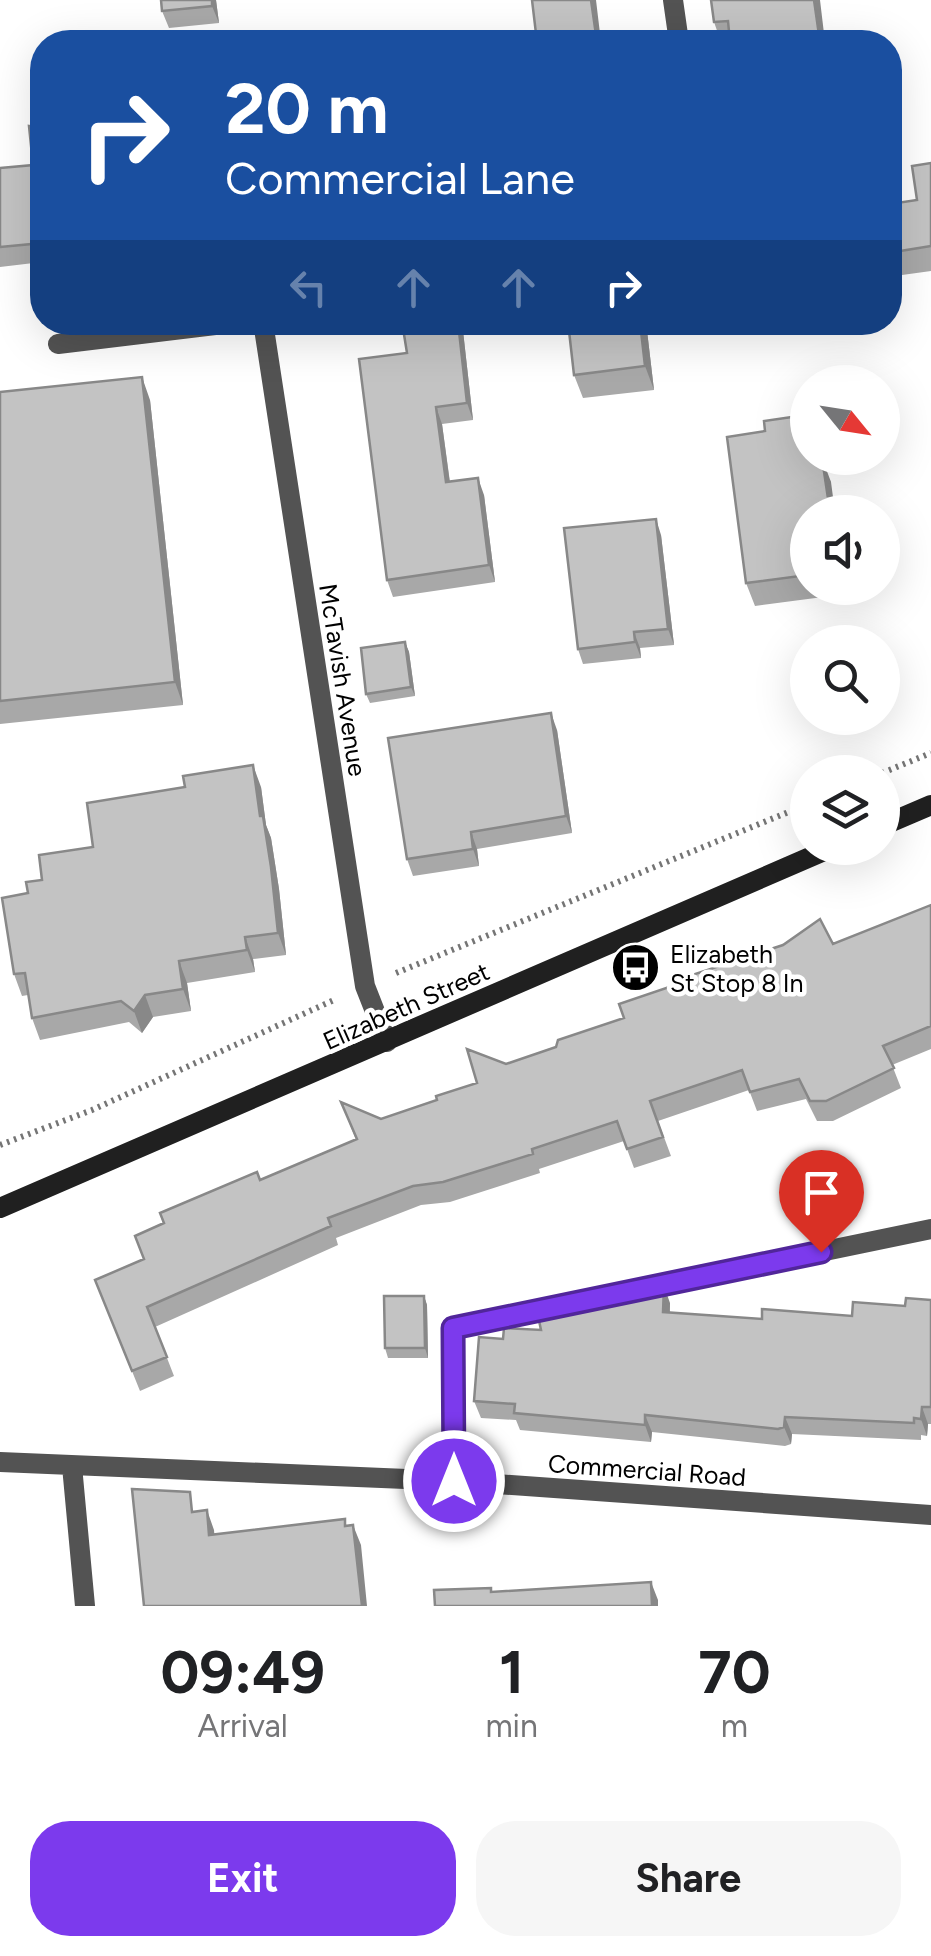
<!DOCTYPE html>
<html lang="en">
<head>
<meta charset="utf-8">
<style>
  :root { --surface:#fff; --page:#f6f6f6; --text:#202124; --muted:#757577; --accent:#7c3aed }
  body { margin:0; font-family:Figtree,sans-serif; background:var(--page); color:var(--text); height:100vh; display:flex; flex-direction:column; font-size:38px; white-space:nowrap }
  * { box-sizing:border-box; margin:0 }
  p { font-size:32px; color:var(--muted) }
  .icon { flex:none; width:55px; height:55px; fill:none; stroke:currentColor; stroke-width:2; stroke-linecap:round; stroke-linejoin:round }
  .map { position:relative; height:1606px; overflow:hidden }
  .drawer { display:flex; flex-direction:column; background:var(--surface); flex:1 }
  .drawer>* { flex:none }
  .top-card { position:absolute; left:30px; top:30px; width:872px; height:305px; border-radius:40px; box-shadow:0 10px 40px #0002; background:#1a4fa0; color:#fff; overflow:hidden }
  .needle { width:65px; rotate:120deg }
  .buttons { position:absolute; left:790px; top:365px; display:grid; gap:20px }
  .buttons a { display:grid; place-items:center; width:110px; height:110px; border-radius:50%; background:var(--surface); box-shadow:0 10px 40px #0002; font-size:50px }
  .pin { position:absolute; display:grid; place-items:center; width:85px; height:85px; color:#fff; margin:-102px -42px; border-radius:50% 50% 50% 0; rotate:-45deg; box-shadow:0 0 10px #0007 }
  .pin .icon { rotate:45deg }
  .me { position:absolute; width:110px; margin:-55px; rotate:0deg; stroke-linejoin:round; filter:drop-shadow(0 0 8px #0008) }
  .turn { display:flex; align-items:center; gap:35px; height:210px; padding:0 30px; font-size:45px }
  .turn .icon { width:130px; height:130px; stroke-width:2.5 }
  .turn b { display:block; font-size:70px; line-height:85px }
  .lanes { display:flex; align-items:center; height:95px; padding:0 30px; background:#0003; justify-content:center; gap:50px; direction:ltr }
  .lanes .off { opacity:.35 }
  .eta { display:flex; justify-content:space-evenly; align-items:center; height:170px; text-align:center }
  .eta b { font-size:60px; font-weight:700; line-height:70px }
  .primary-button { display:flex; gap:20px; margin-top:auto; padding:20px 30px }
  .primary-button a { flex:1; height:115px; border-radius:40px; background:var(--accent); color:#fff; font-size:40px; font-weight:700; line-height:115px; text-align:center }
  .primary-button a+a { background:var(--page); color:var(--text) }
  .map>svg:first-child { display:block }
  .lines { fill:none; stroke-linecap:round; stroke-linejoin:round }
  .path { stroke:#757575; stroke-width:6; stroke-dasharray:2.5 5; stroke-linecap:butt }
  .service { stroke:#535353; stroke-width:20 }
  .minor { stroke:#535353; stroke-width:20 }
  .secondary { stroke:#202020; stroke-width:20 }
  .wall { fill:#a8a8a8 }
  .shaded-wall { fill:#888 }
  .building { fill:#c3c3c3; stroke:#888; stroke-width:2.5 }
  .route-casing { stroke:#51269a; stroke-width:25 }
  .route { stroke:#7c3aed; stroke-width:18 }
  .labels { text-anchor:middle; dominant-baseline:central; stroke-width:9; stroke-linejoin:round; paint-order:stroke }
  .street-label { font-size:25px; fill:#000; stroke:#fff }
  .poi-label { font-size:25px; fill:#000; stroke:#fff; text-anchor:start }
</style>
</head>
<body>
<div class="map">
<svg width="931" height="1606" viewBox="0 0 931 1606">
  <rect width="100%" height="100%" fill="#fff"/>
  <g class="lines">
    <path class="path" d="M882,773l49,-20
      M396,973l412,-169
      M0,1145l92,-35 242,-110"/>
    <path class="service" d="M673,0l6,42"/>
    <path class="minor" d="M263,322l102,664 22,56
      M58,344l182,-22
      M0,1462l454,19 477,34
      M72,1466l13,140
      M454,1481l-1,-153 478,-99"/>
    <path class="secondary" d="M882,826l49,-21
      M0,1208l831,-360"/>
  </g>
  <path class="wall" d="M161,0h55l3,23 -50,5 -7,-17z
    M711,0l114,42h-104l-7,-20z
    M42,128v134l-42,5v-99l33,-3z
    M931,163v108l-29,4 -8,-23 23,-52z
    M462,322l11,98 -31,4 8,58 34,13 11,87 -102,15 -6,-17 20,-227z
    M646,322l8,68 -71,8 -9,-23z
    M0,392l150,8 33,305 -183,19z
    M808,458h9l14,24 -23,30v76h37l1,6 -91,12 -9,-23z
    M661,535l13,110 -34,3 1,10 -58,6 -5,-15z
    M405,642l4,10 6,44 -45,7 -4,-9z
    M557,730l15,103 -95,16 2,17 -66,10 -6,-17z
    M261,787l5,38 5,13 8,51 7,66 -33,4 2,13 -68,11 4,28 -38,6 -11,16 -13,-11 -89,18 -8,-22 -4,-23 -6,1 -8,-22 14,-81 14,-13 51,-33z
    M931,905v144l-39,16 9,23 -68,33h-16l-11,-22 -49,12 -8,-21 -91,31 13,35 -37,12 -10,-27 -85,28 1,4 -90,29 -29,3 -85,33 2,7 -183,82 19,49 -34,15 -37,-92 40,-39 20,-36 -3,-11 100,-33 96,-40 -15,-38 40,17 56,-19 40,-17 29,-19 50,-17 68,-29 209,-74z
    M424,1296l3,9 1,53h-40l-3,-10z
    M931,1300v124h-3l-1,12 -6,-1v5l-129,-6 -1,10 -6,2 -133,-14 -1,10 -131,-12 -4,-10 -35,-2 -7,-17 29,-62 38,-9 129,-27v9l92,7 90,-3z"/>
  <path class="shaded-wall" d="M212,0h4l3,23 -7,-17z
    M591,0h5l5,42h-4z
    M814,0h6l5,42h-5z
    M458,322h4l11,98 -6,-17z
    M640,322h6l8,68 -9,-24z
    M142,377l8,23 33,305 -8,-23z
    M436,407l6,17 10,75 -6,-17z
    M822,458l9,24 4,30h-5z
    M478,478l6,17 11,87 -6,-17z
    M656,519l5,16 13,110 -6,-16z
    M634,632l6,16 1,10 -6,-16z
    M405,642l4,10 6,44 -4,-9z
    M551,713l6,17 15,103 -6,-17z
    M253,765l8,22 5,38 5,13 8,51 7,66 -8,-22z
    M471,832l6,17 2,17 -6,-17z
    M245,937l8,22 2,13 -8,-22z
    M179,961l8,22 4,28 -8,-22z
    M145,995l8,22 -11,16 -8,-22z
    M664,1286l6,17 -1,26 -6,-17z
    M424,1296l3,9 1,53 -3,-10z
    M922,1407l6,17 -1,12 -6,-17z
    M645,1415l7,17 -1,10 -6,-17z
    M785,1417l7,17 -1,10 -7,-17z
    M207,1510l7,20 2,25 -7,-20z
    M353,1525l8,20 6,61h-5z
    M651,1582l7,18v6h-6z"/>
  <path class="building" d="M161,0h51v6l-50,5z
    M532,0h59l6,42h-60z
    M711,0h103l6,42h-90l-2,-21 -14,1z
    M29,126l13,2v115l-42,4v-79l33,-3z
    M931,163v83l-37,6 -4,-24v-24l27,-4 -5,-34z
    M402,322h56l9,81 -31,4 10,75 32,-4 11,87 -102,15 -28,-221 48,-6z
    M568,322h72l5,44 -71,9z
    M142,377l33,305 -175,19v-309z
    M806,415l2,43h4v1l10,-1 8,54h-22v63l-62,8 -19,-146 38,-6 -1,-10z
    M656,519l12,110 -34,3 1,10 -57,7 -14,-121z
    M405,642l6,45 -45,7 -5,-46z
    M551,713l15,103 -95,16 2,17 -66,10 -19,-121z
    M253,765l7,51h3l8,51 7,66 -33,4 2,13 -68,11 4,28 -38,6 -11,16 -13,-10 -89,17 -7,-45 -11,1 -12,-76 26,-5 -2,-11 16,-2 -3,-25 54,-8 -6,-44 98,-16 -2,-11z
    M931,905v121l-48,20 11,22 -68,33h-16l-11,-22 -49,13 -8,-22 -92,31 13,36 -36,12 -10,-28 -85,28 1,5 -90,28 -30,4 -85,32 3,8 -184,81 20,50 -35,14 -37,-91 49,-21 -9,-23 29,-13 -4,-10 97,-41 3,8 97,-41 -16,-37 40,17 56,-19 -1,-4 41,-13 -10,-34 39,15 50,-17 2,-7 66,-22 -5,-14 74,-25 -1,-4 91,-30 37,-26 13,25z
    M664,1286l-1,26 99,7v-10l90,7 1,-14 52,4 1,-8 25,2v107h-9l-1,12 -7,-1v5l-129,-6 -1,10 -6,2 -133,-14v10l-131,-12 1,-9 -41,-3 5,-64 24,2 1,-11 37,2 -4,-19z
    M384,1296h40l1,52h-40z
    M132,1489l58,3 2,20 15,-2 2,25 136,-16v7l8,-1 9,81h-218z
    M651,1582l1,24h-217l-1,-16 57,-2v4z"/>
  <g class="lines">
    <defs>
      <path id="route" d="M454,1481l-1,-153 368,-76"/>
    </defs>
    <use href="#route" class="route-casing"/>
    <use href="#route" class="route"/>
  </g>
  <defs>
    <symbol id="bus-disc" viewBox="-11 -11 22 22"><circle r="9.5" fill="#000" stroke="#fff"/><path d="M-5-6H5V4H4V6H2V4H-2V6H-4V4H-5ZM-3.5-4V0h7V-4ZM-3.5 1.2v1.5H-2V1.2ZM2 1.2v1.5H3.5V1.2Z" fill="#fff"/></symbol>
  </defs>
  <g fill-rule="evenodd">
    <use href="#bus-disc" x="608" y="940" width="55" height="55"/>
  </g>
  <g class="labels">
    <g class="street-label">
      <text transform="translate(343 680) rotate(81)">McTavish Avenue</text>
      <text transform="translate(406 1006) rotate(-24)">Elizabeth Street</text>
      <text transform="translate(647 1470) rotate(4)">Commercial Road</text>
    </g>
    <g class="poi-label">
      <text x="670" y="954">Elizabeth<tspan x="670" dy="29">St Stop 8 In</tspan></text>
    </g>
  </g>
</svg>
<div class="buttons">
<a><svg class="needle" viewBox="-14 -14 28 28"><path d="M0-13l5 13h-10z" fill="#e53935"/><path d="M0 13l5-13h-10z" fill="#757577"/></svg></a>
<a><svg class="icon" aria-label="sound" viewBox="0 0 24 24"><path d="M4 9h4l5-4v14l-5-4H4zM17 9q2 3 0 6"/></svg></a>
<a><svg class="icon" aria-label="search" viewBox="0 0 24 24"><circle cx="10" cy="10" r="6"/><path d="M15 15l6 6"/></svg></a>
<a><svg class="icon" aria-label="layers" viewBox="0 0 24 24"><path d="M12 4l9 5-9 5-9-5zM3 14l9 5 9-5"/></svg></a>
</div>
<div class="pin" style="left:821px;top:1252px;background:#d93025"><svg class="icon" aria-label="arrive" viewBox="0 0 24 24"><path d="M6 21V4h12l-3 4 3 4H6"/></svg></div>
<svg class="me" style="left:454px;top:1481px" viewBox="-20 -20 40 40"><circle r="17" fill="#7c3aed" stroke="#fff" stroke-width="3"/><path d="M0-11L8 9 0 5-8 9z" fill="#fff"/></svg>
<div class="top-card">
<div class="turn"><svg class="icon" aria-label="right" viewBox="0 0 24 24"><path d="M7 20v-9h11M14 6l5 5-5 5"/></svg><div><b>20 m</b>Commercial Lane</div></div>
<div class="lanes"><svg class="icon off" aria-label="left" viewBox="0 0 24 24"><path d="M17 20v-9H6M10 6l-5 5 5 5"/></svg><svg class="icon off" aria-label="ahead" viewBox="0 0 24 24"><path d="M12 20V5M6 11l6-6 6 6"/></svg><svg class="icon off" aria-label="ahead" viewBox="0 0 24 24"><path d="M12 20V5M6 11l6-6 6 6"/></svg><svg class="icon" aria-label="right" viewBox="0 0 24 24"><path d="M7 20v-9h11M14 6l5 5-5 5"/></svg></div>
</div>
</div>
<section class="drawer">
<div class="eta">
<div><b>09:49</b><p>Arrival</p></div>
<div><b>1</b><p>min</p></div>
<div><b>70</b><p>m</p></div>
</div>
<div class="primary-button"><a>Exit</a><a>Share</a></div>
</section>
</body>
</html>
